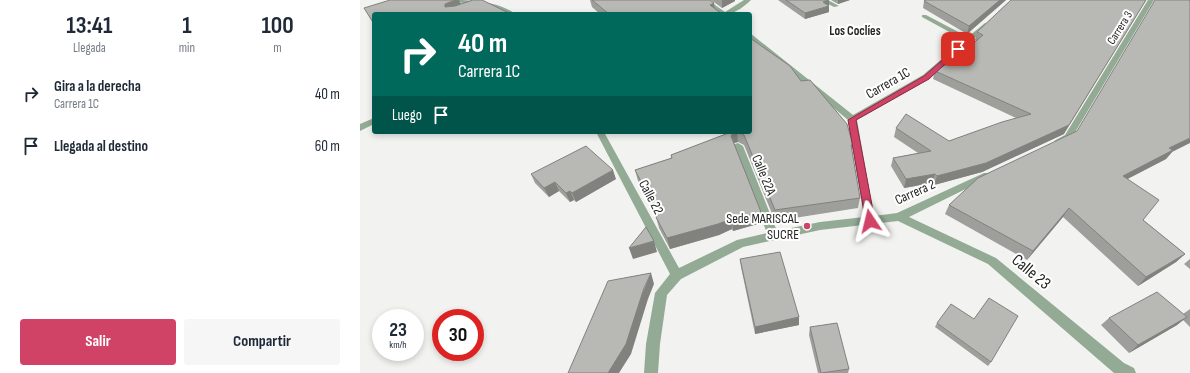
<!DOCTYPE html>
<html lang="es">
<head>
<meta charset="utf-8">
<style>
  :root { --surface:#fff; --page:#f6f6f7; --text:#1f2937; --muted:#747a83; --accent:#d14267 }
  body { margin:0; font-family:"Sofia Sans Condensed",sans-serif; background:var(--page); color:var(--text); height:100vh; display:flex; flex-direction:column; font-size:15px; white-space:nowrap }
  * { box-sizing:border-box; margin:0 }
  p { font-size:13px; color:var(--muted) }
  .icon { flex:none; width:22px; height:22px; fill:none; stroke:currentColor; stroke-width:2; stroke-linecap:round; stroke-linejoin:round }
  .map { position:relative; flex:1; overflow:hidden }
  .panel { display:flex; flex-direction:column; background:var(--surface); width:360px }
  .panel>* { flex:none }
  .hud { position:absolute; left:12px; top:12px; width:380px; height:122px; border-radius:4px; box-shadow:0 2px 6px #0003; background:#00695c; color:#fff; overflow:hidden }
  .speed { position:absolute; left:12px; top:309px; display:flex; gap:8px; font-size:20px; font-weight:700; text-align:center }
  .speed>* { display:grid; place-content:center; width:52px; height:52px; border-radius:50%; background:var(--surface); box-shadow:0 2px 6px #0003; line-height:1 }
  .speed small { font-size:10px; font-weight:400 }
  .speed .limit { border:6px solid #d22; background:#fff; color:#111 }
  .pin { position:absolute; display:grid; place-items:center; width:34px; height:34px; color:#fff; margin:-17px; border-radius:8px; box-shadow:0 2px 6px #0006 }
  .me { position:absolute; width:44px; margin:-22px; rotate:350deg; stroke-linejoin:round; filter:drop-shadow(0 0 3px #0008) }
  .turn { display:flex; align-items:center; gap:14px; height:84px; padding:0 20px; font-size:18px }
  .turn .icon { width:52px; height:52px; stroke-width:2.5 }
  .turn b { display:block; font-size:28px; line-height:34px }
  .then { display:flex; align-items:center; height:38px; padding:0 20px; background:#0003; gap:8px; font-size:15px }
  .eta { display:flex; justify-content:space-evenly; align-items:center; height:68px; text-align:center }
  .eta b { font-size:24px; font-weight:700; line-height:28px }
  .cta { display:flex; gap:8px; margin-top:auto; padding:8px 20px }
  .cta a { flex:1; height:46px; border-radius:4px; background:var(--accent); color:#fff; font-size:16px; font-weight:700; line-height:46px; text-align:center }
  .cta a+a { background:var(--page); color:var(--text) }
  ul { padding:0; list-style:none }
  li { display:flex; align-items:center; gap:12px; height:52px; padding:0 20px }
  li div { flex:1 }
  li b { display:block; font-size:15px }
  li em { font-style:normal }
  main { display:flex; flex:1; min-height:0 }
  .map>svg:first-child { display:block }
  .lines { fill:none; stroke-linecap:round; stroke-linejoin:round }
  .street { fill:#93aa95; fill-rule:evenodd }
  .wall { fill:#9e9e9b }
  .shaded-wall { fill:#81817e }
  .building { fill:#b8b8b4; stroke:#81817e }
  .route { fill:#d14267; stroke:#882b43 }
  .poi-dot { fill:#d14267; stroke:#fff; stroke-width:1.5 }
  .labels { text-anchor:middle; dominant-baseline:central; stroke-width:4; stroke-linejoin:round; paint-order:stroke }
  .far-street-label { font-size:12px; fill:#272826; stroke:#fff }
  .far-neighbourhood-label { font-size:13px; font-weight:bold; fill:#272826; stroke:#fff }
  .street-label { font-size:14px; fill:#272826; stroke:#fff }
  .poi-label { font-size:14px; fill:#272826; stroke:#fff; text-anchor:end }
  .near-street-label { font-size:17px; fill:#272826; stroke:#fff }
</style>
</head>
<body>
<main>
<section class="panel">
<div class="eta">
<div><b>13:41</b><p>Llegada</p></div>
<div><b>1</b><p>min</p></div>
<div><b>100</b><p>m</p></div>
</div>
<ul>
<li><svg class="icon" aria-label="right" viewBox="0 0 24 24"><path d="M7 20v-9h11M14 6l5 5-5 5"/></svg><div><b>Gira a la derecha</b><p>Carrera 1C</p></div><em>40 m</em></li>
<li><svg class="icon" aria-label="arrive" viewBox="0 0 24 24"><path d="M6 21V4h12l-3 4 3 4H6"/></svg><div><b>Llegada al destino</b></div><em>60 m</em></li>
</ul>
<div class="cta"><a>Salir</a><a>Compartir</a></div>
</section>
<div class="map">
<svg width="830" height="373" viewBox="0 0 830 373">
  <rect width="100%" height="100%" fill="#f2f3f0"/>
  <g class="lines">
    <path class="street" d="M97,0c16,0 46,3 58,14 -8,0 -13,-4 -21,-6 -12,-3 -27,0 -37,-8z
      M341,0h7l17,12 19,-12h7c-19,18 -32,19 -50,0z
      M460,0h8l11,6 -5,1z
      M788,0h6l-83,139 -12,5 -3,-1 -2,-2 11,-6z
      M562,15h4l42,22 17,-14 5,1 -61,55 -72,41 17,96 23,-3 87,-40h6l2,2 -2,2 -81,40 87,41 128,105 10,5 2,5h-22l-126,-109 -90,-43 -78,9 -77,17 -62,32 -14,16 -7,49 -2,29h-14l2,-29 9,-51 15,-19 -74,-142h8l75,136 58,-28 30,-7 -34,-87 2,-2 3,-1 5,3 34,85 43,-9 44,-5 -16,-97 -98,-82v-5l103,82 70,-40 41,-35 -42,-23z
      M14,118v6l-14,7v-7z"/>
  </g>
  <path class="wall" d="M230,0h120l4,3 1,5 7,6h-122l-8,-7z
    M351,0h24v1l-13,7z
    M418,0h51v12l-24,7z
    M471,0h19l-12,4z
    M646,0l-39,34 -44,-26 1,-7z
    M651,0l53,134 -82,38 -48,13 -2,-2 -28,5 -13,-22 2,-8 25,-5 -24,-16 2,-9 53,13 67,-23 -83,-39 2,-8 19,-11 22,-19 -1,-1 2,-8z
    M441,81l52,64 -1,6 8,47 -2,10 -83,13 -31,-76 -6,-3 -4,1 27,69v11l-28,8 -1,-2 -13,6 -49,14 -11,-21 -3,-11 1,-1 -19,-35 -3,-11 36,-12v-3l60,-23h19z
    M717,131l95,21 -6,7 -39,20 16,41 42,34 -9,8 -38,24 -75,-69 -36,43 -82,-46 4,-9z
    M171,174l85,5 -40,23 -2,-2 -4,2 -11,-11 -10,6 -14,-14z
    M380,259l59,58v8l-44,9 -14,-67z
    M830,259v10l-6,-5z
    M830,309v18l-7,-7 -6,5 -48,28 -28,-28 8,-7 74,-4z
    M577,323l54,39 -3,4 -53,-39z
    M450,327l39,42 -1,4h-30l-9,-38z"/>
  <path class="shaded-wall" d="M95,0h4l4,7h-18v-3z
    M362,0h13v1l-13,7z
    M469,0v6l-6,-4z
    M478,0h12l-12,4z
    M640,0h6l-39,34 2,-8z
    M786,0l-82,134 -82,38 -48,13 3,-9 49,-13z
    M354,3l1,10 -5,-8z
    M469,6v6l-24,7v-6z
    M373,132h4l1,10 -4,1 -2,4 -1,-11z
    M830,138v5l-18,9 -6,7 -50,26 7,-9 46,-28z
    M253,170l3,9 -40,23 -4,-9z
    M575,174l-3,9 -28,5 2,-9z
    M195,182l4,9 -10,6 -5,-9z
    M210,191l4,9 -4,2 -4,-9z
    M709,208l-6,9 -36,43 6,-9z
    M401,212v11l-28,8 -1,-11z
    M371,219l1,10 -13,6 -49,14 -3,-11z
    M294,241l3,11 -24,7 -4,-11z
    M825,254l-9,8 -38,24 8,-9z
    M291,273l3,11 -6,15 -17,55 -12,19h-11z
    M439,317v8l-44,9v-7z
    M827,317l-10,8 -48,28 9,-8z"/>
  <path class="building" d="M30,0h65l-10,4v3l10,-1 18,-6h9l29,14h-137v10l-10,-16z
    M232,0h118l4,3 -4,2 12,9h-113z
    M426,0h43l-6,2 6,4 -24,7z
    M565,0h75l-31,26 -45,-25z
    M651,0h135l-77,125 -83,38 -49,13 -2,-2 -29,5 -13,-21 38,-7 -35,-23 10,-14 43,27 53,-19 29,-8 -96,-43 19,-11 29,-25 -6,-3z
    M795,0h34l1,1v137l-21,10 4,2 -50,26 36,24 -16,20 42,34 -39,23 -77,-69 -36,43 -84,-46 29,-27 99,-47z
    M390,38l40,28 11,15 9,-1 37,44 6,21h-2l9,53 -85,12 -31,-75 -5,-3h11z
    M371,132h3l-3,4 30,76 -29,8 -1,-1 -13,5 -51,14 -11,-21 2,-3 -23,-44 37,-12 -1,-3z
    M226,146l27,24 -41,23 -2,-2 -4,2 -11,-11 -11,6 -13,-14z
    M286,227l8,14 -25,7z
    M420,252l19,65 -44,10 -15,-68z
    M291,273l-7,15 -18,56 -18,29h-40l40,-92z
    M797,292l30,25 -49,28 -29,-27z
    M629,298l29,18 -27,46 -54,-39 14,-19 23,15z
    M477,323l12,46 -28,4 -11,-46z"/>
  <path class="route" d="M596,48l5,1 -32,30 -73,41 19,101 -2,2h-7l-18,-103 76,-44z"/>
  <circle class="poi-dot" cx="447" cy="226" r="4"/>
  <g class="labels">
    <g class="far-street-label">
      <text transform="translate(760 28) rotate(-58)">Carrera 3</text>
    </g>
    <g class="far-neighbourhood-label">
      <text x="495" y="31">Los Coclíes</text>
    </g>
    <g class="street-label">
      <text transform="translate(528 83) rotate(-30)">Carrera 1C</text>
      <text transform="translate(404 175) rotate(68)">Calle 22A</text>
      <text transform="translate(555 192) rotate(-24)">Carrera 2</text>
      <text transform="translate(291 197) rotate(62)">Calle 22</text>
    </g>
    <g class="poi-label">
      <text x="439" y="218">Sede MARISCAL<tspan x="439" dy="16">SUCRE</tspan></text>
    </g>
    <g class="near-street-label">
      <text transform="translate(671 272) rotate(40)">Calle 23</text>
    </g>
  </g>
</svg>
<div class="speed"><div>23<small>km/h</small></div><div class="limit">30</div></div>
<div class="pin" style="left:598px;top:49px;background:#d93025"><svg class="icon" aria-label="arrive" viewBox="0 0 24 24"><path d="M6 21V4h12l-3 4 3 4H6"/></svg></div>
<svg class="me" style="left:510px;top:221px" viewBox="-20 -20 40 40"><path d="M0-17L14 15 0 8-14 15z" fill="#d14267" stroke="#fff" stroke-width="4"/></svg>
<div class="hud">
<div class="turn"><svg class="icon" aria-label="right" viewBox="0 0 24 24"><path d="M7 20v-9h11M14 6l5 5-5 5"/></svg><div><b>40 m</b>Carrera 1C</div></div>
<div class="then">Luego<svg class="icon" aria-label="arrive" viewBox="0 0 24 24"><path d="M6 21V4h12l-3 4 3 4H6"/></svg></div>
</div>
</div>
</main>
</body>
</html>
